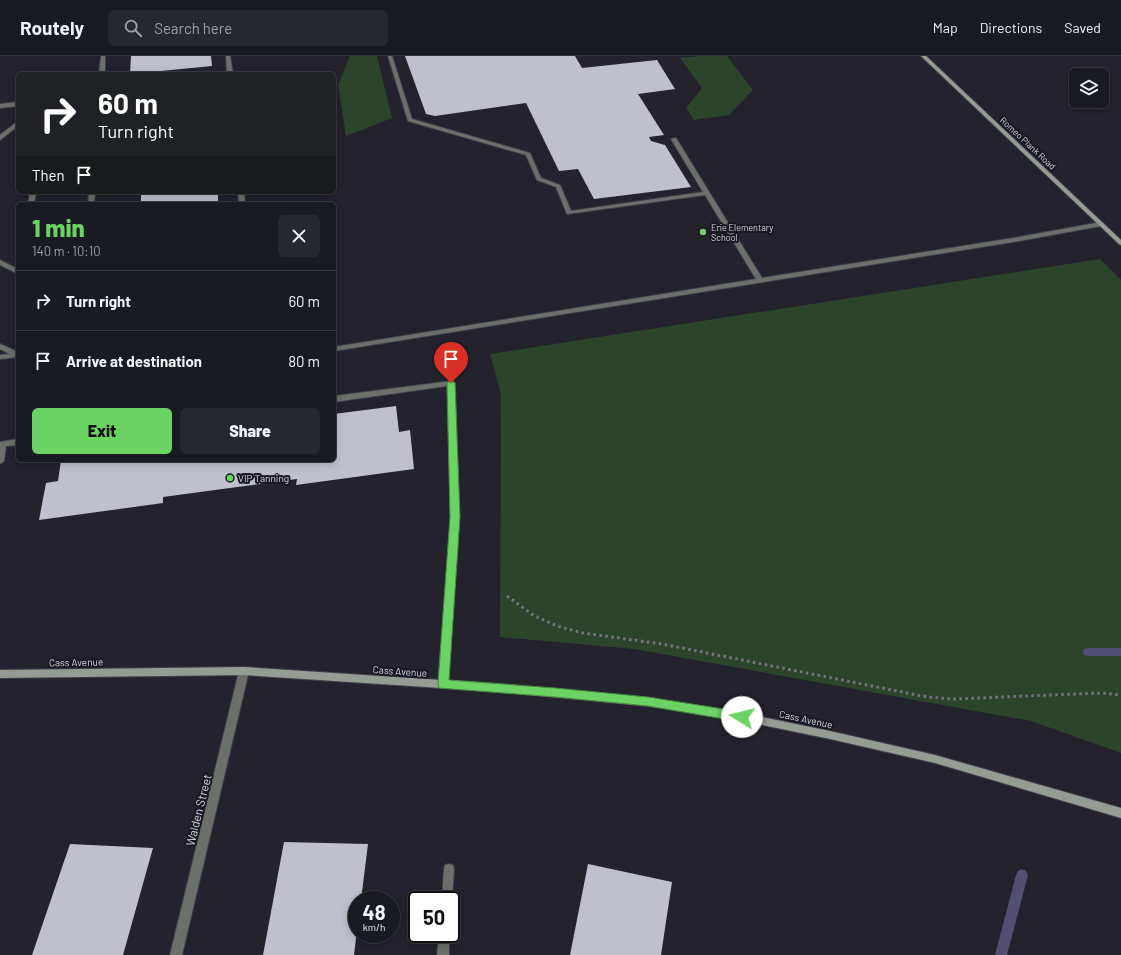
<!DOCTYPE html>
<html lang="en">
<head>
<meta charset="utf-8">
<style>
  :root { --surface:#1a1a22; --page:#27272f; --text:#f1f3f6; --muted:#9fa1a5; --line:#383840; --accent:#6bd363 }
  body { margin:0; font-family:Barlow,sans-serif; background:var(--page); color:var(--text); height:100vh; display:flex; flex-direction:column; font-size:15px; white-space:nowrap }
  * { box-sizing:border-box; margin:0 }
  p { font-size:13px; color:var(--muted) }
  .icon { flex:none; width:22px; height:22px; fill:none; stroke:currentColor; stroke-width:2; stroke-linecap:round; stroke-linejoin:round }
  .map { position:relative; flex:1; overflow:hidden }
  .sheet { position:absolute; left:16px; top:146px; width:320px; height:260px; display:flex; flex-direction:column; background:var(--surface); border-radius:6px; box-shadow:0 2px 10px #0003,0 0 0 1px var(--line) }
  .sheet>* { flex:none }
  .hud { position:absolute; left:16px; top:16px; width:320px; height:122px; border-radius:6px; box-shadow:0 2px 10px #0003,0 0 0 1px var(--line); background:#202124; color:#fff; overflow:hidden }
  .controls { position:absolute; left:1069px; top:12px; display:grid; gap:8px }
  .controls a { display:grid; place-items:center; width:40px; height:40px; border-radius:6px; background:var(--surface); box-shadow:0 2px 10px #0003,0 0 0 1px var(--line); font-size:20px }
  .speed { position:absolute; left:348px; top:835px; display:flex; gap:8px; font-size:20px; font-weight:700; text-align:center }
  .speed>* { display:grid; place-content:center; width:52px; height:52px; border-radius:50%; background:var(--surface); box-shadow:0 2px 10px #0003,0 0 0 1px var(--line); line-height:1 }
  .speed small { font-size:10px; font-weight:400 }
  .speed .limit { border:2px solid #111; border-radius:6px; background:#fff; color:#111 }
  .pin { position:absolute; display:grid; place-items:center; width:34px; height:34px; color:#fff; margin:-41px -17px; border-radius:50% 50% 50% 0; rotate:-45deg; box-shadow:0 0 4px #0007 }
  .pin .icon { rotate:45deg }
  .me { position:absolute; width:44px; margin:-22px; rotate:279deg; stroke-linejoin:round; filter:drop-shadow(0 0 3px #0008) }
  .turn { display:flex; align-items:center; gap:14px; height:84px; padding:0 16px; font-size:18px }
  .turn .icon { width:52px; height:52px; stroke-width:2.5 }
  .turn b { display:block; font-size:28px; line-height:34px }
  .then { display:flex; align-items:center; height:38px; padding:0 16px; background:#0003; gap:8px; font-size:15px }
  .round { display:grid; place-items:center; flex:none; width:42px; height:42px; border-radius:6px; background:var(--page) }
  .summary { display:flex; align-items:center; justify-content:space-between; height:68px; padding:0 16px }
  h1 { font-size:24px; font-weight:800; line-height:30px; color:var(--accent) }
  .button { display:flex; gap:8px; margin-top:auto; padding:8px 16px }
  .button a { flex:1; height:46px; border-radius:6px; background:var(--accent); color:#111; font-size:16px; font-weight:800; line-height:46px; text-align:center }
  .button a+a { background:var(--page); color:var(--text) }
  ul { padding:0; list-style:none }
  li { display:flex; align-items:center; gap:12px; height:60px; padding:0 16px; border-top:1px solid var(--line) }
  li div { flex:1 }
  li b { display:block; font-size:15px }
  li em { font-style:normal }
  header { display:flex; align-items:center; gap:24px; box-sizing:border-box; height:56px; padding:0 20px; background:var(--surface); border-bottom:1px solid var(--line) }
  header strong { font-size:19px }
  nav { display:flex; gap:22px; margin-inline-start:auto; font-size:14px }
  .search { width:280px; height:36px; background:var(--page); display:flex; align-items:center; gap:10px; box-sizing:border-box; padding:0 14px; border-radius:6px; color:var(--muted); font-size:15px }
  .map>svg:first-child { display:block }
  .green { fill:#2c442a }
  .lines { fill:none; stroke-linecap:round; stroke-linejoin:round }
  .stream { fill:#534f74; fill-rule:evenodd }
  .building { fill:#c0bfce }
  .lane-casing { stroke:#403f49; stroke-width:2 }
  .street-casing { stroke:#403f49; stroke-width:2 }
  .secondary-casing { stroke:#403f49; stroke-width:2 }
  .path { stroke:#76757e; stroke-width:3; stroke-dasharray:2.5 3.5; stroke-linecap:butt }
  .lane { fill:#6c706b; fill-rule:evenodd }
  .street { fill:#6c706b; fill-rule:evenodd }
  .secondary { fill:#959c94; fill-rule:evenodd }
  .route { fill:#6bd363; stroke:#468940 }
  .poi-dot { fill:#6bd363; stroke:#1a1923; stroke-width:1.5 }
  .labels { text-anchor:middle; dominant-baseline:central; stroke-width:4; stroke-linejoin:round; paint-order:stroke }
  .far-street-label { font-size:9px; fill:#d6d5dd; stroke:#1a1923 }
  .far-poi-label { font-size:9px; fill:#d6d5dd; stroke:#1a1923; text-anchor:start }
  .poi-label { font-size:10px; fill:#d6d5dd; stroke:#1a1923; text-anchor:start }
  .street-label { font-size:10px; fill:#d6d5dd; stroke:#1a1923 }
  .near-street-label { font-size:12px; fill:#d6d5dd; stroke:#1a1923 }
</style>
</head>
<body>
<header>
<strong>Routely</strong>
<div class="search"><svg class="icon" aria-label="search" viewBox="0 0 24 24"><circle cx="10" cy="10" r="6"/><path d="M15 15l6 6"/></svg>Search here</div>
<nav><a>Map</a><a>Directions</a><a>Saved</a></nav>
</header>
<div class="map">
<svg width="1121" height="899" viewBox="0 0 1121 899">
  <rect width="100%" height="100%" fill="#23222d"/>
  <path class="green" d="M350,0h27l15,62 -46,18 -8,-51z
    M700,0h27l26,34 -24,25 -35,5 -8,-12 16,-20 -22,-30z
    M1100,203l21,21v473l-90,-32 -397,-72 -134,-12 1,-243 -11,-40z"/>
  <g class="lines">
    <path class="stream" d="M1088,592h33v8h-33l-4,-1 -1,-3 1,-3z
      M1022,813l4,2 2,4 -21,80h-12l21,-80 2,-4z"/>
  </g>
  <path class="building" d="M131,0h80l1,10 -82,8z
    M405,0h170l7,12 75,-8 18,29 -37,5 26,41 -15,2 2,4 14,4 26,42 -97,12 -16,-30 -19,2 -33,-68 -91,13 -9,-2z
    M141,136h77v12h-77z
    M396,350l3,26 11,-2 4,39 -118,16 1,-6 -134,18v6l-124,17 7,-37 12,-2 3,-21h273v-46z
    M284,786l84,2 -7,56h-4v30l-3,25h-91z
    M70,788l83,4 -30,107h-91z
    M588,808l84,18 -11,73h-91z"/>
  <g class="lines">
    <defs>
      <path id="lane" d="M101,0h4v18h-6z
        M226,0h4l3,18h-6z
        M388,0h4l20,63 118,34 11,25 19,7 11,26 132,-19 -32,-53 5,-1 86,140 257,-41 82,-15 3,2 -3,2 -82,15 -685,110v-4l422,-68 -51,-84 -138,19 -11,-27 -19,-7 -11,-25 -118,-34z
        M18,46v4l-18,2v-4z
        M18,65v5l-18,14v-5z
        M30,136h6l-2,12h-6z
        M89,136h6l-1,12h-6z
        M238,136h6l1,12h-6z
        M0,204l18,9v5l-18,-9z
        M0,288l18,8v5l-18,2v-4l10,-1 -10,-5z
        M451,325l4,2 4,134 -11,167 -2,3 -3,1 -3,-1 -2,-3 13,-167 -4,-131 -113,16v-6z
        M18,383v6l-12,1 -2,15 -4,3v-22z"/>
      <path id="street" d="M244,611l3,1 2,3 -67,284h-12l69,-284 2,-3z
        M449,808l4,1 1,4 -2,31 -1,3v-3h-9l2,-31 1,-4z
        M439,878h10v21h-12z"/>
      <path id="secondary" d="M921,0h5l195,184v5l-2,-1z
        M244,611l258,17 146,14 94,15 88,18 105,24 186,53v10l-186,-55 -105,-24 -88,-18 -94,-15 -146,-14 -258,-17 -244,3v-8z"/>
    </defs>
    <use href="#lane" class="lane-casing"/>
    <use href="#street" class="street-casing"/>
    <use href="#secondary" class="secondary-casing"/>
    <path class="path" d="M507,540l26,19 24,11 26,7 79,11 265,53 27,2 147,-6 20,2"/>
    <use href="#lane" class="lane"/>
    <use href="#street" class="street"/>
    <use href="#secondary" class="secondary"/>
  </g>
  <path class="route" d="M451,324l4,3 5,134 -11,163 106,8 93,9 94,15 4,1 1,4 -1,3 -4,2 -94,-16 -93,-9 -116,-9 -1,-4 12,-167 -3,-134z"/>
  <g class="poi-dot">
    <circle cx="703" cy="176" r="4"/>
    <circle cx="230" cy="422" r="4"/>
  </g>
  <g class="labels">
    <g class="far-street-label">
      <text transform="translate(1028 87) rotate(43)">Romeo Plank Road</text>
    </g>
    <g class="far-poi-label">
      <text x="711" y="171">Erie Elementary<tspan x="711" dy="10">School</tspan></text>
    </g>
    <g class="poi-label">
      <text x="238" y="422">VIP Tanning</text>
    </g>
    <g class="street-label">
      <text transform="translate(76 606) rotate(-1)">Cass Avenue</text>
      <text transform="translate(400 615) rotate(4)">Cass Avenue</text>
      <text transform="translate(806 663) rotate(12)">Cass Avenue</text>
    </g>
    <g class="near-street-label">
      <text transform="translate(198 754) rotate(-76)">Walden Street</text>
    </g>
  </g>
</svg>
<div class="controls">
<a><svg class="icon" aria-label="layers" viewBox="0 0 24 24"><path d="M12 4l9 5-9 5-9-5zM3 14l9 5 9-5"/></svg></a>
</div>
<div class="speed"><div>48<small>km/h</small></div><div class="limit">50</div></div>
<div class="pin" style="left:451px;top:327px;background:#d93025"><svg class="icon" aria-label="arrive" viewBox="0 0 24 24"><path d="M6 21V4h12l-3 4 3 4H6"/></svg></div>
<svg class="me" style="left:742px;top:661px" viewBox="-20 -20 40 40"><circle r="19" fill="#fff"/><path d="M0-13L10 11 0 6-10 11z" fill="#6bd363"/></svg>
<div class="hud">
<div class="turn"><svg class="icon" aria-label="right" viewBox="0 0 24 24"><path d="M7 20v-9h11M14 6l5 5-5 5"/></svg><div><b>60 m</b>Turn right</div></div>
<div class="then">Then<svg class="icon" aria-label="arrive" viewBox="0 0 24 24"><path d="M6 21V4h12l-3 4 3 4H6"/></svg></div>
</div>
<section class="sheet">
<div class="summary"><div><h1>1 min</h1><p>140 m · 10:10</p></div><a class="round"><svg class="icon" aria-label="close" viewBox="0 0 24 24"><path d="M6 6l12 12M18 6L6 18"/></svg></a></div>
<ul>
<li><svg class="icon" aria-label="right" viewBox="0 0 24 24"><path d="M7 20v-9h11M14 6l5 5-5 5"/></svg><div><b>Turn right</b></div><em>60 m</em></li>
<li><svg class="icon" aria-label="arrive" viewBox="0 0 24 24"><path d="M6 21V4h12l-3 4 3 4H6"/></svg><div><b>Arrive at destination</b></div><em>80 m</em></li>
</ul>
<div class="button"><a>Exit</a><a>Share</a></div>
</section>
</div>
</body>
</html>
